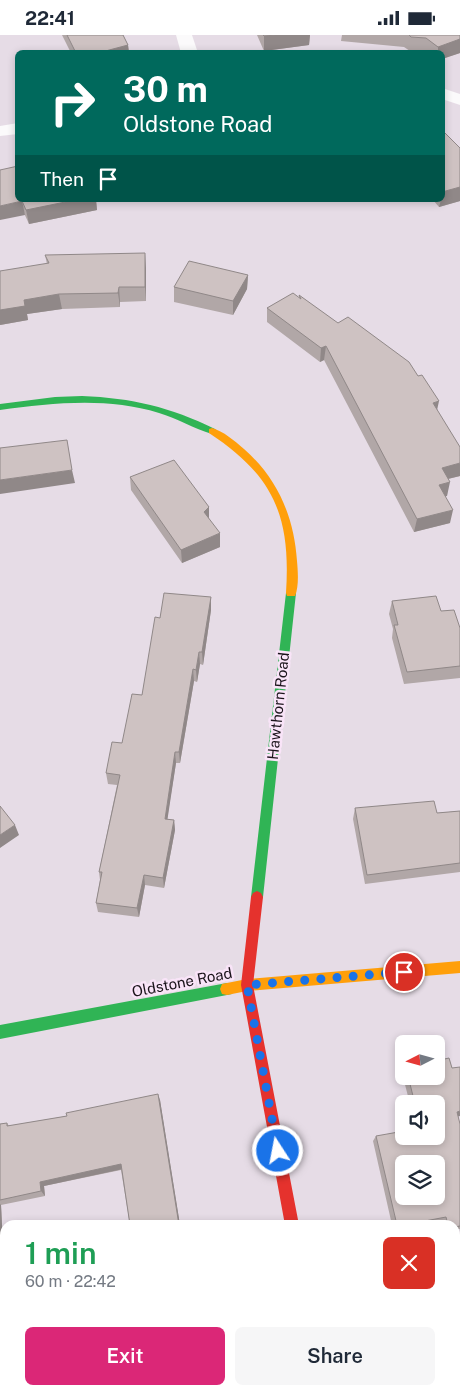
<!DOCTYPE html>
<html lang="en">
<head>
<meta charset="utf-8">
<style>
  :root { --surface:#fff; --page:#f6f6f7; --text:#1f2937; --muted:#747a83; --accent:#db2777 }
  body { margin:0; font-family:"Public Sans",sans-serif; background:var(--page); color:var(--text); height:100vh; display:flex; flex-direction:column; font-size:19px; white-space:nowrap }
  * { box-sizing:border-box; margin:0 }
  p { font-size:16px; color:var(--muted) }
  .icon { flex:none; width:28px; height:28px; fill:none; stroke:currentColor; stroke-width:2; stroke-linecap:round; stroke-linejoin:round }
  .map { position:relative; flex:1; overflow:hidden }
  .sheet { position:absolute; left:0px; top:1185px; width:460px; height:175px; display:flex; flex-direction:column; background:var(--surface); border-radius:15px 15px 0 0; box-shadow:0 2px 8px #0003 }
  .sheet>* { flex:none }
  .top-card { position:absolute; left:15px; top:15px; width:430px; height:152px; border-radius:8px; box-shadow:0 2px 8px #0003; background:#00695c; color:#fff; overflow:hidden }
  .needle { width:32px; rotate:264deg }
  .controls { position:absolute; left:395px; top:1000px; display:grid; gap:10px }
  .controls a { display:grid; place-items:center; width:50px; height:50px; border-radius:8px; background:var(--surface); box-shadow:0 2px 8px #0003; font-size:25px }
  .pin { position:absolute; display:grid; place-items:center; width:42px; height:42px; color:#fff; margin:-21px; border:2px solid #fff; border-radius:50%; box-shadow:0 1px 5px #0007 }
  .me { position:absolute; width:55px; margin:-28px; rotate:349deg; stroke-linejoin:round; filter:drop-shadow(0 0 4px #0008) }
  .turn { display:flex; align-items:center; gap:18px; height:105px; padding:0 25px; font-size:22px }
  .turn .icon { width:65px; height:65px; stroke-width:2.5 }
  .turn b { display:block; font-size:35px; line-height:42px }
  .then { display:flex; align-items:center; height:48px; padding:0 25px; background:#0003; gap:10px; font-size:19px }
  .round { display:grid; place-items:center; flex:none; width:52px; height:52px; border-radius:8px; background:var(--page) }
  .overview { display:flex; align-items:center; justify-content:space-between; height:85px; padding:0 25px }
  h1 { font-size:30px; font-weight:600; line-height:38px; color:#1e9e55 }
  .cta { display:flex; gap:10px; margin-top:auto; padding:10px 25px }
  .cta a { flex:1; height:58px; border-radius:8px; background:var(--accent); color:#fff; font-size:20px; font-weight:600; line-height:58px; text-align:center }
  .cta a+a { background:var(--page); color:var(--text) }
  .status { display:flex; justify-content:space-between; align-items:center; height:35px; padding:0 25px; background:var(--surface); direction:ltr }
  .status svg { height:14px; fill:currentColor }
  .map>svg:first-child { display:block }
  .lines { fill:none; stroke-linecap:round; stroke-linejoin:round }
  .street { fill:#fbfafb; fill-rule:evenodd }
  .fast { fill:#30b455; fill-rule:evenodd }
  .slow { fill:#ff9f0a; fill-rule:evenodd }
  .jam { fill:#e5322d; fill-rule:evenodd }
  .wall { fill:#b1a7a7 }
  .shaded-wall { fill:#908888 }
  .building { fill:#cec2c2; stroke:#908888; fill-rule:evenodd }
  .route { stroke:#1a73e8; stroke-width:9; stroke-dasharray:0 16.2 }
  .labels { text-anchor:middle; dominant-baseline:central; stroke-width:5; stroke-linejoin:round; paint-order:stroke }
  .street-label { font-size:15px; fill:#1b141b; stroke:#f9e4f8 }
</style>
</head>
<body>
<div class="status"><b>22:41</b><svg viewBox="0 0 49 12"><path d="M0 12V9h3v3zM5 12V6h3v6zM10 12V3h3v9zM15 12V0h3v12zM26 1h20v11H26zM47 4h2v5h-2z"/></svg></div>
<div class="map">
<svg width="460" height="1360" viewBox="0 0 460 1360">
  <rect width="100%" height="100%" fill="#e6dce6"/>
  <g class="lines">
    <path class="street" d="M176,0h16l6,18h-17z
      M442,53l18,6v11l-18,-6z
      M18,88v11l-18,2v-10z
      M305,1355h38l1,5h-38z"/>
    <path class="fast" d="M82,361c50,2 88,11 133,33l2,2 -5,3c-18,-5 -35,-16 -53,-21 -52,-16 -106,-10 -159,-3v-6l55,-7z
      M291,554l5,4 -33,304 -2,4 -4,2 -4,-2 -2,-4 35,-304z
      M227,948l5,1 2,5 -2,5 -5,1 -227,44v-14z"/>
    <path class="slow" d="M212,393c11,3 23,13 32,21 34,30 50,68 53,112 1,11 2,26 -2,35h-8l-1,-3c5,-77 -12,-117 -77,-160v-4z
      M460,926v12l-213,18 -20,4 -5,-1 -2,-5 2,-5 25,-5z"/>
    <path class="jam" d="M257,856l4,2 2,4 -10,88 46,240h-14l-44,-240 10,-88 2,-4z"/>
  </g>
  <path class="wall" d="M62,0h61l5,10 1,8h-58z
    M257,0h53l-1,10 -45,6z
    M342,0h118v18l-18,6v-6h-18l-14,-2 -6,-4 -63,-6z
    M460,113v53l-21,6 -6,-7h9z
    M18,165h78l1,10 -68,14z
    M45,220l101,13v33l-26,1v5l-58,2 -35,5 1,6 -28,5 47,-61z
    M248,240l-1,14 -14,26 -59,-13v-15z
    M299,260l138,114 23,67 -12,3 -1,17h-2l5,27 -36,9 -90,-172 -4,2 -53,-40v-14l32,-10z
    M130,442l90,70 -38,16 -51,-73z
    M211,562v13l-8,55 -3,-1 -3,18 -3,-1 -14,82h-4l-9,56 7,1 1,10 -11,58 -19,-3 -6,32 -41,-5 -2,-9 4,-23 -1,-8 18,-87 -9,-1 -2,-11 16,-30 20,-48 18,-77z
    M392,566l49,10 19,17v50l-56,6 -12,-46 1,-9 -4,-15z
    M355,773l82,5 23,-2v61l-95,12 -12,-65z
    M404,1035v6h32l22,40 2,8v105l-5,1v-5h-13l-1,-4 -22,4h-27l-19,-84 3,-5h60v-32h-26l-8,-31z
    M160,1065l20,125h-50l-9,-55 -77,16 1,10 -44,9 2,39 -3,1v-121l7,-1 2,3z"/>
  <path class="shaded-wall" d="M276,0h34l-1,10 -45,6v-15z
    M460,4v14l-18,6v-6h-4v-6z
    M128,10l1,8h-31z
    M460,152v14l-21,6 2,-7h1v-8z
    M75,165h21l1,10 -68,14 -3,-14z
    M22,166l3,14 -25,5v-14z
    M145,218l1,15v33l-1,-14z
    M248,240l-1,14 -14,26v-14z
    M119,252l1,15v5l-2,-14z
    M59,259l3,15 -35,5 1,6 -28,5v-15l24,-10z
    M326,311l-2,14 -4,2 1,-14z
    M439,366l-3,14 -3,-12z
    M460,428v13l-21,5 3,-13z
    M72,435l3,13 -75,11v-14z
    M450,447l-3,14 -11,3 3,-14z
    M209,472v14l-5,-9z
    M453,475l-3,13 -36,9 3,-13z
    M220,498v14l-38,16 -1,-13z
    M211,562v13l-8,55 -1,-13z
    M199,617l1,12 -3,18 -1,-12z
    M193,634l1,12 -14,82 -1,-11z
    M175,717l1,11 -10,66 -1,-10z
    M174,785l1,10 -11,58 -1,-10z
    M15,790l4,10 -19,13v-13z
    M144,840l1,10 -6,32 -2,-9z
    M158,1059l2,6 20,125h-1z
    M460,1076v5l-8,2 5,-6z
    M121,1129l2,5 -79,17 1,10 -4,-5 -1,-9z
    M0,1169l1,1 2,39 -3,-2z"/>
  <path class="building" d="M67,0h56l5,10 -30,8h-22z
    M263,0h13l-12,1z
    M409,0h51v4l-22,8 -12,-9 -15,-1z
    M442,95l18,18v39l-18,5z
    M18,131v34h57l-49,10 -4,-9 -22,5v-36z
    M145,218v34h-26l-1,6 -59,1 -35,6 1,6 -25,4v-39l49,-8 -4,-8z
    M189,226l59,14 -15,26 -59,-14z
    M293,258l8,6 -2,-4 39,28 10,-6 61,45 9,14 4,-1 17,26 -6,2 27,44v16l-18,5 8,14 -11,3 14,25 -36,9 -91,-173 -5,2 -54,-40z
    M67,405l5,30 -72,10v-32z
    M174,425l35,47 -5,5 16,21 -39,17 -51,-73z
    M164,558l47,4 -9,55h-3l-3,18 -3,-1 -14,83h-4l-10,67 9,1 -11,58 -19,-3 -7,33 -41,-5 6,-31h-3l21,-97 -14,-2 6,-31 10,1 10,-49 10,1 13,-78 5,1z
    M436,561l5,15 13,-1 6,18v38l-53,6 -13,-47h4l-6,-24z
    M434,766l3,12 23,-2v52l-93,12 -12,-67z
    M0,771l15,19 -15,10z
    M449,1023l3,10 8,-1v44l-3,1 3,12v102l-5,1v-2h-7l-2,-8 -42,8h-7l-21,-89 28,-5v5h32v-32h-21l-7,-28h28v-15zM404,1129h32v32h-32z
    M158,1059l21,131h-49l-9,-61 -81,18 1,9 -41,9v-76l7,-1v3l60,-10 -1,-3z"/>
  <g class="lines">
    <path class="route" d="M278,1116l-31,-166 157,-13"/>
  </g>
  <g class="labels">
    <g class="street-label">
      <text transform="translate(278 671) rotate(-84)">Hawthorn Road</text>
      <text transform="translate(182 947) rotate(-11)">Oldstone Road</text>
    </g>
  </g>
</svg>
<div class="controls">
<a><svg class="needle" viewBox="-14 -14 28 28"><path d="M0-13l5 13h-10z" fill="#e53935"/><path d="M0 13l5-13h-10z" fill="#747a83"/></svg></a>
<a><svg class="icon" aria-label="sound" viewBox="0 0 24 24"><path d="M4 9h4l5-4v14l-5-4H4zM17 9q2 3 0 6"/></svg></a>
<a><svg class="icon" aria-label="layers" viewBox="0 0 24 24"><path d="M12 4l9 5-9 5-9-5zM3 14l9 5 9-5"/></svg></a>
</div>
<div class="pin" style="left:404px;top:937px;background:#d93025"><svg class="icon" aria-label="arrive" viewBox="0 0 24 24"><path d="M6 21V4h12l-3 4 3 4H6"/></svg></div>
<svg class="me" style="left:278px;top:1116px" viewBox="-20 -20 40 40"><circle r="17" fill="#1a73e8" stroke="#fff" stroke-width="3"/><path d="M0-11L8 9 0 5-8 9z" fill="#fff"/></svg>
<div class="top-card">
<div class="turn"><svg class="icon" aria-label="right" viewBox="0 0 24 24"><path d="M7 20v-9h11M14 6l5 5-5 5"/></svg><div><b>30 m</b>Oldstone Road</div></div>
<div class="then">Then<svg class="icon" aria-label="arrive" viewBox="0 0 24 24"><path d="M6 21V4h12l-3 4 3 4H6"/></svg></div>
</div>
<section class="sheet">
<div class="overview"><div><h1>1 min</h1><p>60 m · 22:42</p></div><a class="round" style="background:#d93025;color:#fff"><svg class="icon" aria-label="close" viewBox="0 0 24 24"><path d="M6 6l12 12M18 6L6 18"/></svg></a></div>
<div class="cta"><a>Exit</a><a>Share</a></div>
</section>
</div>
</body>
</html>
